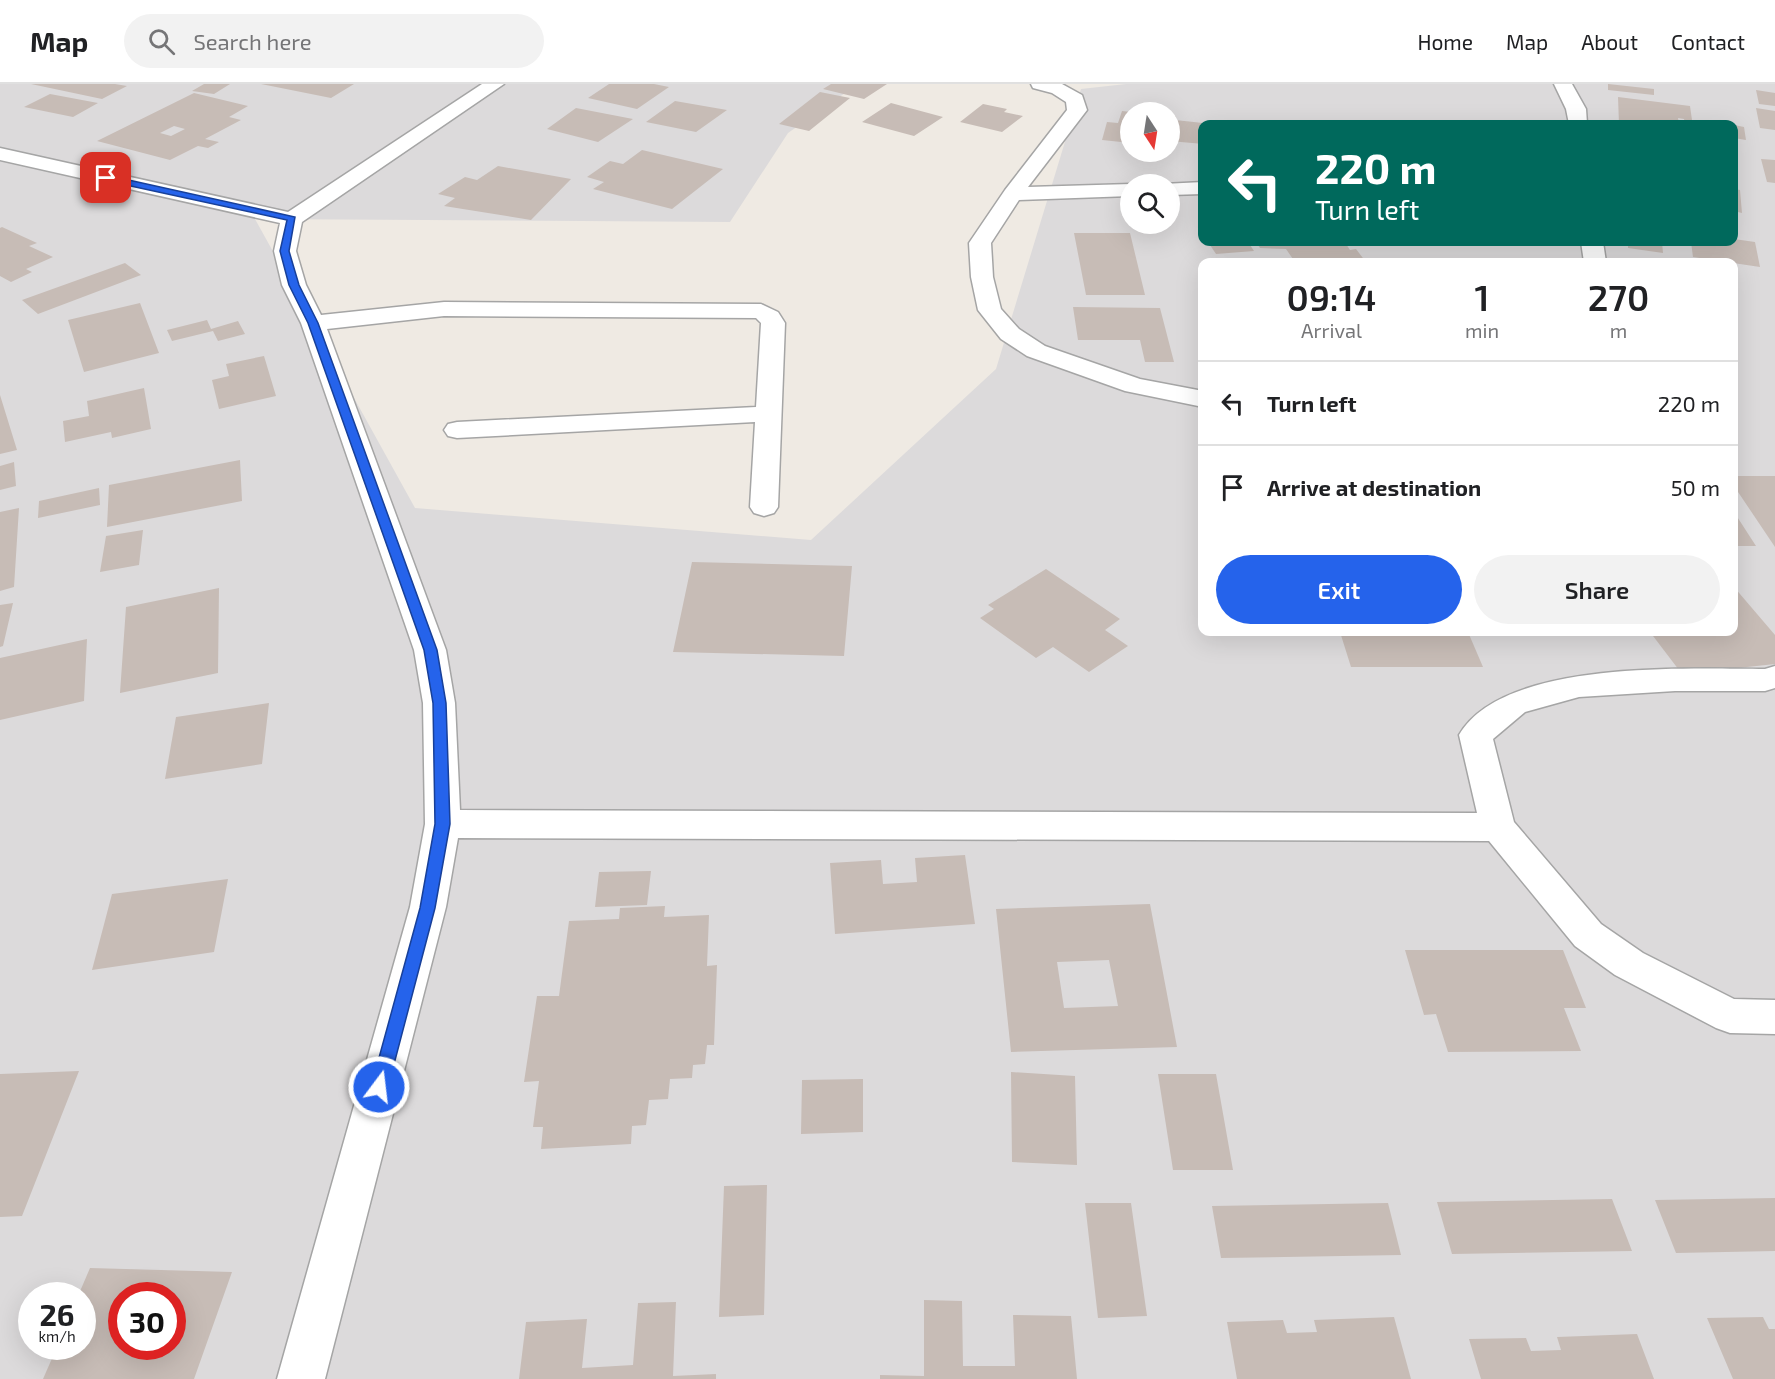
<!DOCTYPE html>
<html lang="en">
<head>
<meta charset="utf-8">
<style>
  :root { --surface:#fff; --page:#f2f2f2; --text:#202124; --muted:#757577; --line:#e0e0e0; --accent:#2563eb }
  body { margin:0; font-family:"Exo 2",sans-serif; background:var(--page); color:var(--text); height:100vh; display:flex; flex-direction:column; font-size:22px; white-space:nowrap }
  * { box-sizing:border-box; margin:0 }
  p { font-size:20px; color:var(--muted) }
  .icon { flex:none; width:33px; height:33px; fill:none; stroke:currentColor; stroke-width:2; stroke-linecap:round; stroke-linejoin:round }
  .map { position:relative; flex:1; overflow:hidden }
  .details { position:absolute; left:1198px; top:174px; width:540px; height:378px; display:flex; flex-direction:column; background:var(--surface); border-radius:12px; box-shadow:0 6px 24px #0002 }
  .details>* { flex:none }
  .guide { position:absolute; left:1198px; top:36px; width:540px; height:126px; border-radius:12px; box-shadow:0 6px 24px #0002; background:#00695c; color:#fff; overflow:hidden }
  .needle { width:39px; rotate:168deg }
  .buttons { position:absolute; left:1120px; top:18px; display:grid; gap:12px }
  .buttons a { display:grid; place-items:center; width:60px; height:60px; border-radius:50%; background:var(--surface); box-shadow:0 6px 24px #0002; font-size:30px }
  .speed { position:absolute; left:18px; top:1198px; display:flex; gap:12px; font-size:30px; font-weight:700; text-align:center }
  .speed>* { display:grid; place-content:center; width:78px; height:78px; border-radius:50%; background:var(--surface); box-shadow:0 6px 24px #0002; line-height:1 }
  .speed small { font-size:15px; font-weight:400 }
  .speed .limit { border:9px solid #d22; background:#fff; color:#111 }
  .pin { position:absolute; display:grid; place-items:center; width:51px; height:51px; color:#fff; margin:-26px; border-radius:12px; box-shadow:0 3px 9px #0006 }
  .me { position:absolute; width:66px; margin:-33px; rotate:15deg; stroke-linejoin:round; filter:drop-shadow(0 0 4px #0008) }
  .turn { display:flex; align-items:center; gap:21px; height:126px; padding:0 18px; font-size:27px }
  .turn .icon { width:78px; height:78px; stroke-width:2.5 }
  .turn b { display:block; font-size:42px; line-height:51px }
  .eta { display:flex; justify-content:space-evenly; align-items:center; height:102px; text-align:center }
  .eta b { font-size:36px; font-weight:600; line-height:42px }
  .button { display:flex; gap:12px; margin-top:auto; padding:12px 18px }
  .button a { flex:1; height:69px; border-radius:36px; background:var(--accent); color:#fff; font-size:24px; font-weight:600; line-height:69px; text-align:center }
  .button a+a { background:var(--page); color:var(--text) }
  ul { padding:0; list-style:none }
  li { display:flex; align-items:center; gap:18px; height:84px; padding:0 18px; border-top:2px solid var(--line) }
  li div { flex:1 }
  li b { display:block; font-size:22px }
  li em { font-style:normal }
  header { display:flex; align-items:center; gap:36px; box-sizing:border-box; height:84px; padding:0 30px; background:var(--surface); border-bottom:2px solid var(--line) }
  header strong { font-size:28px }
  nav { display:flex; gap:33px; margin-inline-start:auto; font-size:21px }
  .search { width:420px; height:54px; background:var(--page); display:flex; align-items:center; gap:15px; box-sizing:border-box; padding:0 21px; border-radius:33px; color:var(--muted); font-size:22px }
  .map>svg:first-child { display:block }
  .residential { fill:#dcdadb; fill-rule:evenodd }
  .building { fill:#c7bcb6; fill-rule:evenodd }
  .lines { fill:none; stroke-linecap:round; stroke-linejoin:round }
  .street-casing { stroke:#a5a5a5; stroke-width:3 }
  .street { fill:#fff; fill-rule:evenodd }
  .route { fill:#2563eb; stroke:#184099; stroke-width:1.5 }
</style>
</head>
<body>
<header>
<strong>Map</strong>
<div class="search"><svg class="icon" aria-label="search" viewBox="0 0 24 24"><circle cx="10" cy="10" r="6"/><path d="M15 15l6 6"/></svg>Search here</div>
<nav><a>Home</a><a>Map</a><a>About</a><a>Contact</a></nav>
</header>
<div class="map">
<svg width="1775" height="1295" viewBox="0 0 1775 1295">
  <rect width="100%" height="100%" fill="#efeae3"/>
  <path class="residential" d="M0,0h858l-70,49 -58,89 -475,-3 160,289 396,32 185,-171 85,-280 45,-5h649v1295h-1775zM1131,28h39v40h-39zM1203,40h531v118h-531zM1131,100h39v40h-39zM1203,178h531v370h-531zM32,1212h50v51h-50zM122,1212h50v51h-50z"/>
  <path class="building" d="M31,0h84l12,2 -25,13z
    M204,0h26l-16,10 -22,-3z
    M261,0h93l-23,14z
    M609,0h45l15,3 -32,22 -49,-11z
    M831,0h56l-23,15 -41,-10z
    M1608,0l46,5v6l-46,-5z
    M1756,6l19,3v13l-16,-2z
    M820,8l30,6 -41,33 -30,-7z
    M194,9l54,13 -19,11 12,3 -36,19 14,3 -11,6 -10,-2 -28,14 -73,-19zM174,42l11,3 -14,7 -11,-3z
    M50,10l48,9 -25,14 -49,-10z
    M1618,13l72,9 2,14 23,4h-30l-1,-5 -6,-1 1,6h-60z
    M675,17l52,9 -31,22 -50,-10z
    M891,19l52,14 -29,19 -52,-14z
    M983,20l24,5 -3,3 19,4 -21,16 -42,-10z
    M576,24l57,11 -35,23 -51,-13z
    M1756,24l19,3v19l-15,-2z
    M1122,27l9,1v31l-29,-3 5,-18 11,1z
    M1170,32h6l-1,4 28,3v21l-33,-3z
    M1734,41l10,2 2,13 -12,-2z
    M642,66l81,19 -51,40 -79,-20 11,-7 -17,-5 23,-16 13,3z
    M1761,75l14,1v23l-8,-1z
    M498,82l73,13 -40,41 -87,-14 11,-8 -17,-4 27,-17 12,3z
    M1734,105l6,1 2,23 -8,-2z
    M2,143l35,16 -8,3 24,11 -27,12 6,3 -21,10 -11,-6v-48z
    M1074,149h56l15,62h-59z
    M1734,155l21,3 5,25 -67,-10 -2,-15h43z
    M1208,158h40l6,9 -38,3z
    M1256,158h98l-8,2 4,6 6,-1 10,13h-71l-9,-13 -26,-1z
    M1628,158h34l1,11 -35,-5z
    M125,179l16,12 -103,39 -16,-14z
    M140,219l19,50 -75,19 -16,-52z
    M1073,223l87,1 14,54h-29l-5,-22h-62z
    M207,236l4,9 27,-8 7,13 -27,7 -5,-10 -41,10 -5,-11z
    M264,272l12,40 -57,13 -7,-29 17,-4 -3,-12z
    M144,304l7,41 -39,9 -1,-6 -46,10 -2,-21 26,-5 -2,-15z
    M0,311l17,55 -17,4z
    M240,376l2,41 -135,26 2,-42z
    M14,378l2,24 -16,4v-24z
    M1734,392h41v71l-41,-61z
    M99,404l1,17 -62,13 1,-17z
    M19,424l-5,79 -14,4v-79z
    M1734,428l22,34h-22z
    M143,446l-4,35 -39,7 6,-36z
    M692,478l160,4 -8,90 -171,-4z
    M1046,485l74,50 -15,11 23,16 -39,26 -36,-25 -17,11 -56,-40 14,-9 -6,-4z
    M1734,503l41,48v29l-93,10 -32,-42h84z
    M219,504l-1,85 -98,20 6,-86z
    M13,519l-10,43 -3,1v-42z
    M1340,548h128l15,35h-132z
    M87,555l-3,62 -84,19v-62z
    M269,619l-7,61 -97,15 11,-62z
    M965,771l10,69 -140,10 -5,-71 51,-3 2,24 34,-2 -2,-24z
    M651,787l-4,34 -52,2 4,-35z
    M228,795l-14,73 -122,18 20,-76z
    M1150,820l27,143 -166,5 -15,-143zM1109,876l9,46 -54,2 -7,-46z
    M665,822l-1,11 45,-2 -2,51 10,-1 -3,80h-7l-2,19 -12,1 -1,13 -22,1 -2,20 -19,1 -3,25 -14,1 -1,18 -90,5 2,-22h-10l6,-46 -15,1 13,-86h22l10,-75 50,-2 1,-11z
    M1405,866h158l23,58h-22l17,43 -133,1 -12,-38 -12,1z
    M79,987l-57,145 -22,1v-143z
    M1011,988l64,4 2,89 -65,-3z
    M1158,990h58l17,96h-60z
    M863,995v53l-62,2 1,-54z
    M767,1101l-3,130 -45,2 5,-131z
    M1775,1114v53l-99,2 -21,-53z
    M1612,1115l20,52 -180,3 -15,-52z
    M1085,1119h46l16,113 -49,2z
    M1388,1119l13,52 -180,3 -9,-52z
    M90,1184l142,4 -38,107h-151l14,-32h25v-51h-4zM122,1212h50v51h-50z
    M924,1216l38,1 1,65h52l-2,-51 58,1 6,63h-197v-4l44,1z
    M676,1218l-3,74 43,-2v5h-197l7,-57 61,-3 -5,49 51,-3 5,-62z
    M1394,1233l17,62h-174l-10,-57 56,-2 4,13 30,-1 -3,-12z
    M1763,1233l6,12h6v50h-42l-26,-61z
    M1637,1250l17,45h-173l-12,-40 57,-1 5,13 30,-1 -4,-13z"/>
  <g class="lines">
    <defs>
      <path id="street" d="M482,0h22l-202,138 -6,29 10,34 15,30 123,-13 317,2 17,8 7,11 -7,184 -4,6 -10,3 -10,-3 -4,-6 5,-85 -298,16 -9,-2 -4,-6 4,-6 9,-2 299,-15 5,-84 -5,-5 -312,-2 -117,13 119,321 9,53 5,107 1017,3 -18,-78c44,-76 229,-66 306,-66l10,-3v22l-10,3h-90l-96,6 -54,15 -32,27 21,83 87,102 42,29 91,46 41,1v34l-45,-1 -14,-5 -101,-53 -40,-29 -86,-105 -1031,-3 -12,69 -121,472h-48l133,-472 15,-83 -2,-121 -9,-53 -113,-327 -19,-38 -8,-34 6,-28 -280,-63v-12l288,64z
        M1031,0h31l20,11 5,15 -59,77 103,-3h3h-3v12l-112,4 -28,43 2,34 8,32 18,20 26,17 95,33 63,12v16l-78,-16 -98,-35 -26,-17 -23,-29 -7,-33 -2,-34 36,-53 62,-80 -1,-8 -14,-9 -19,-5z
        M1554,0h18l14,25 1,15h-18l-3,-15z
        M1203,98v12l-33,1v-11h-7z
        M1581,158h22l3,20h-22z"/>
    </defs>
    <use href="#street" class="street-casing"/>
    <use href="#street" class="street"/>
  </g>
  <path class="route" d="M106,91l189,42 -6,34 10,34 19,38 119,327 9,53 4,121 -15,84 -47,179 -3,5 -6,3 -6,-3 -2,-5 49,-179 15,-84 -2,-121 -9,-53 -116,-327 -19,-38 -9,-34 7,-31 -184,-40z"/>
</svg>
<div class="buttons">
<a><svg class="needle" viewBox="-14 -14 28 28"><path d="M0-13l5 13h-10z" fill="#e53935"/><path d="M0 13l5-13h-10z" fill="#757577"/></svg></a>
<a><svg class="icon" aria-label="search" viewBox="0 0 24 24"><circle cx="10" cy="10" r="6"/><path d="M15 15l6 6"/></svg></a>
</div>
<div class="speed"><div>26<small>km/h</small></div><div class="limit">30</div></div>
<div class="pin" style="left:106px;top:94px;background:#d93025"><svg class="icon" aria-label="arrive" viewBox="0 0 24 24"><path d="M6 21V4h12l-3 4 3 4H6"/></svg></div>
<svg class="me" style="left:379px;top:1003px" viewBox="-20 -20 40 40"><circle r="17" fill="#2563eb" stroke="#fff" stroke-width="3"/><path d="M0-11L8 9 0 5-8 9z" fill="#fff"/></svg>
<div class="guide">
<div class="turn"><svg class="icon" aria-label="left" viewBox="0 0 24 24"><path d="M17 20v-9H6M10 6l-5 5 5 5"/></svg><div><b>220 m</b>Turn left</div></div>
</div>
<section class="details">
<div class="eta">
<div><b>09:14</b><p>Arrival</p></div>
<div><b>1</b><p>min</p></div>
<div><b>270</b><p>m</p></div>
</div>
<ul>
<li><svg class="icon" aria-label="left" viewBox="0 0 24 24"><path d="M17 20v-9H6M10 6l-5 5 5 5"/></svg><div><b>Turn left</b></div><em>220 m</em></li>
<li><svg class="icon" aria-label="arrive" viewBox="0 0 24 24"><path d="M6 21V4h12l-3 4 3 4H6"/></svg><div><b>Arrive at destination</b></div><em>50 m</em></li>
</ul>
<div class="button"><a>Exit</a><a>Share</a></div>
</section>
</div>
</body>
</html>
